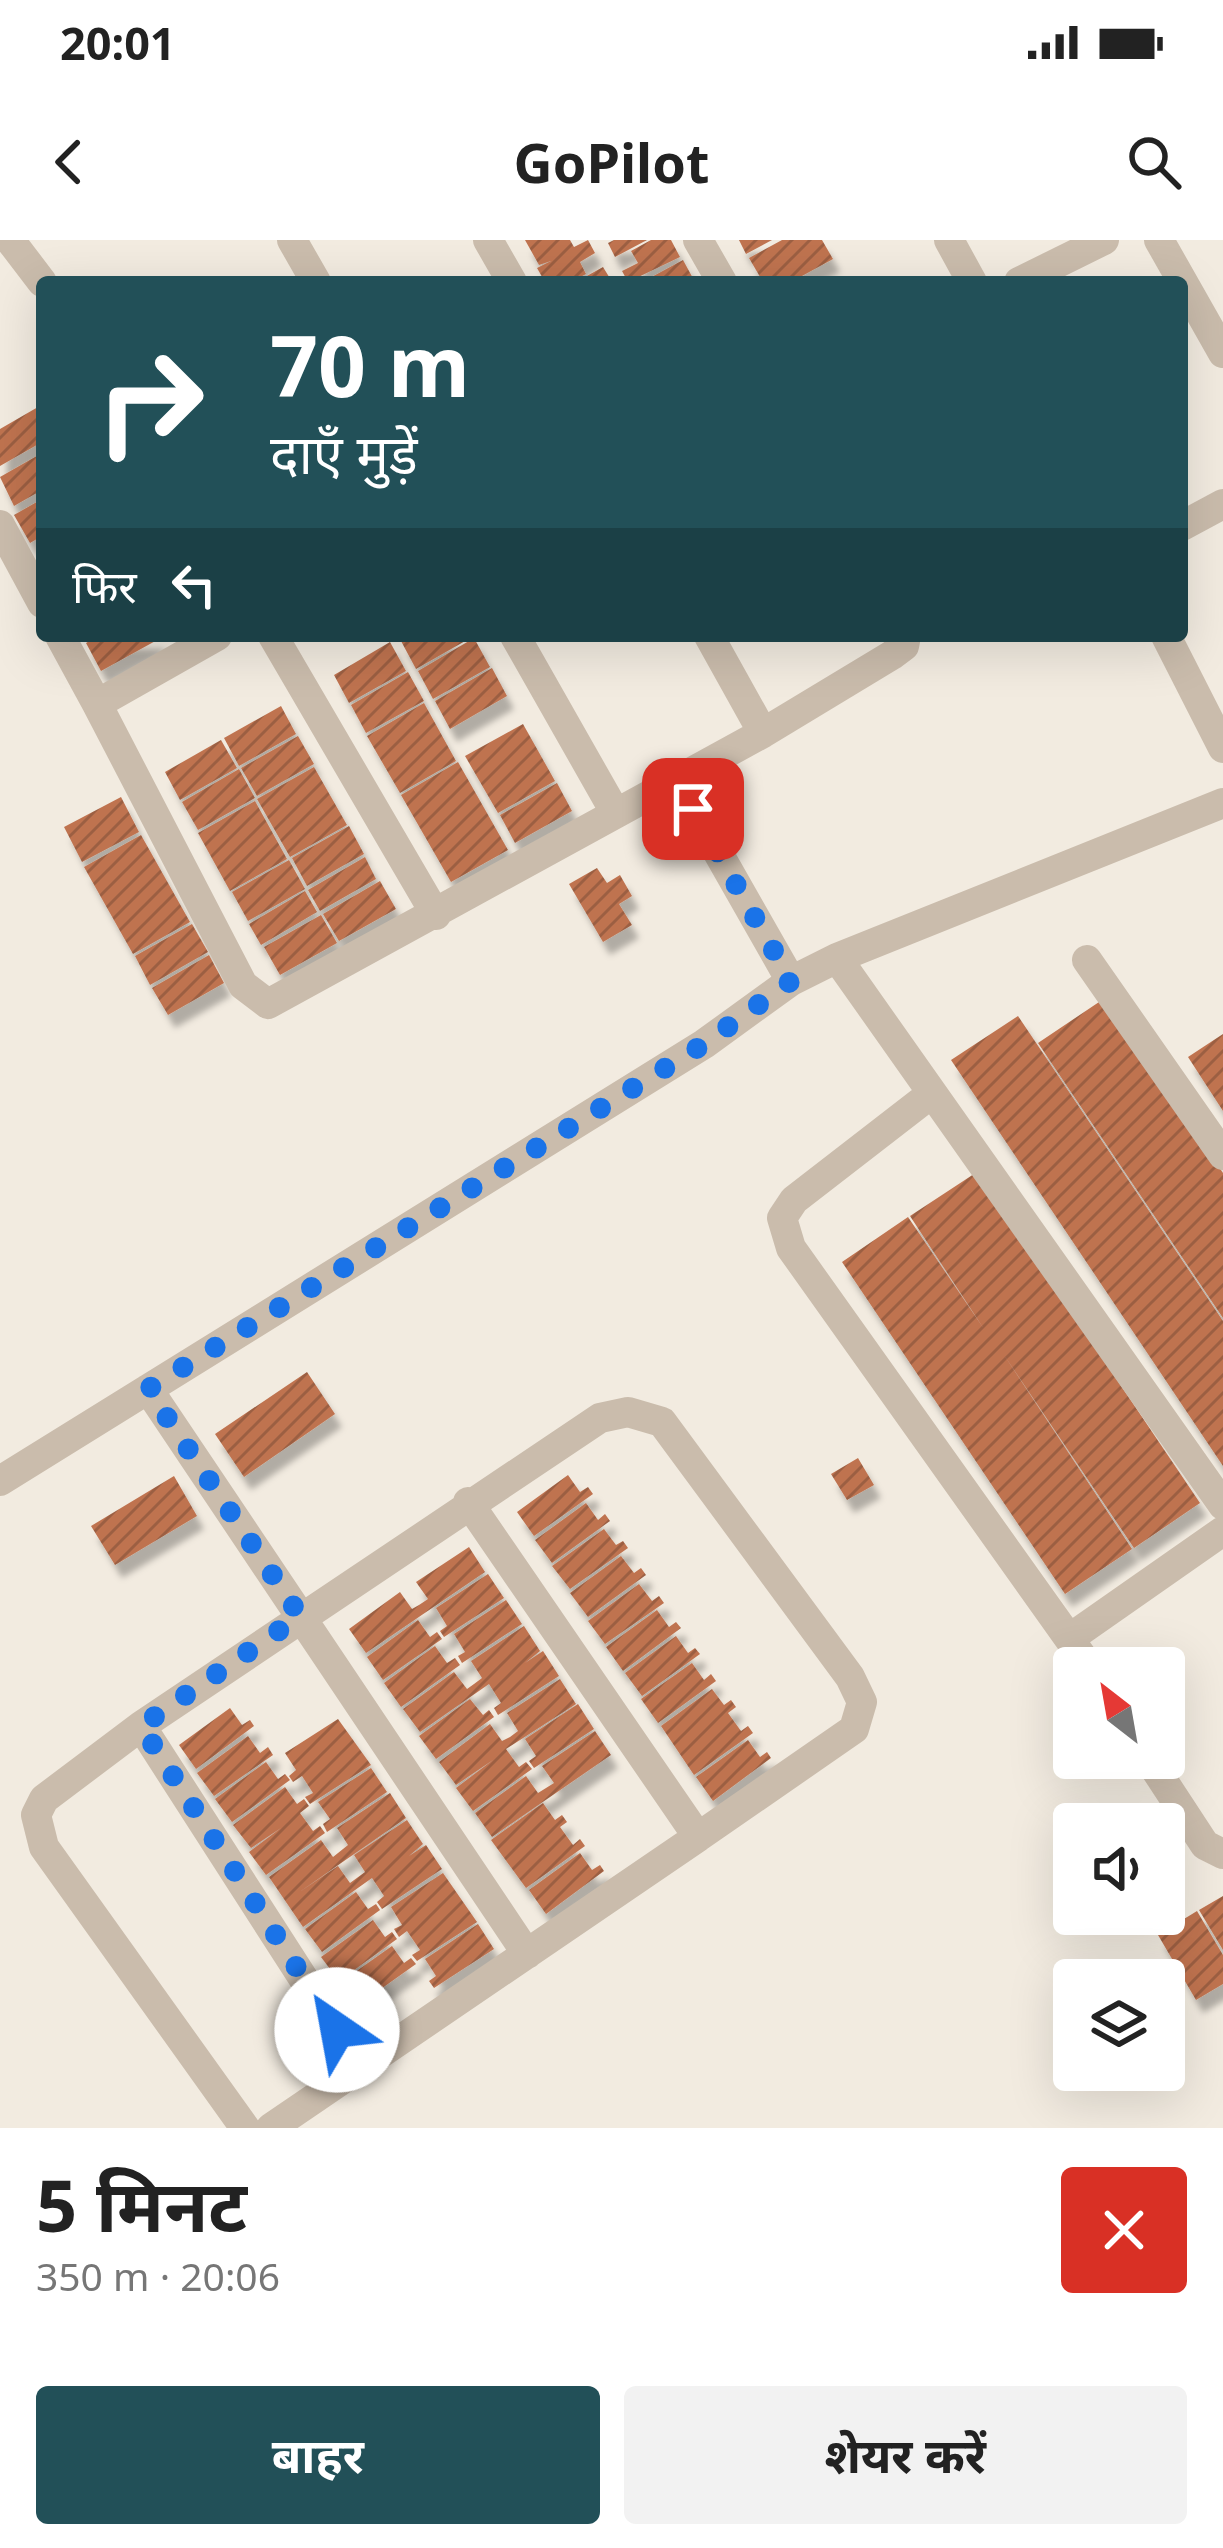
<!DOCTYPE html>
<html lang="hi">
<head>
<meta charset="utf-8">
<style>
  :root { --surface:#fff; --page:#f2f2f2; --text:#222; --muted:#767676; --accent:#225058 }
  body { margin:0; font-family:"Noto Sans","Noto Sans Devanagari",sans-serif; background:var(--page); color:var(--text); height:100vh; display:flex; flex-direction:column; font-size:45px; white-space:nowrap }
  * { box-sizing:border-box; margin:0 }
  p { font-size:39px; color:var(--muted) }
  .icon { flex:none; width:66px; height:66px; fill:none; stroke:currentColor; stroke-width:2; stroke-linecap:round; stroke-linejoin:round }
  .map { position:relative; height:1888px; overflow:hidden }
  .sheet { display:flex; flex-direction:column; background:var(--surface); flex:1 }
  .sheet>* { flex:none }
  .hud { position:absolute; left:36px; top:36px; width:1152px; height:366px; border-radius:12px; box-shadow:0 12px 48px #0002; background:#225058; color:#fff; overflow:hidden }
  .needle { width:78px; rotate:329deg }
  .tools { position:absolute; left:1053px; top:1407px; display:grid; gap:24px }
  .tools a { display:grid; place-items:center; width:132px; height:132px; border-radius:12px; background:var(--surface); box-shadow:0 12px 48px #0002; font-size:60px }
  .pin { position:absolute; display:grid; place-items:center; width:102px; height:102px; color:#fff; margin:-51px; border-radius:24px; box-shadow:0 6px 18px #0006 }
  .me { position:absolute; width:132px; margin:-66px; rotate:327deg; stroke-linejoin:round; filter:drop-shadow(0 0 9px #0008) }
  .turn { display:flex; align-items:center; gap:42px; height:252px; padding:0 36px; font-size:54px }
  .turn .icon { width:156px; height:156px; stroke-width:2.5 }
  .turn b { display:block; font-size:84px; line-height:102px }
  .then { display:flex; align-items:center; height:114px; padding:0 36px; background:#0003; gap:24px; font-size:45px }
  .round { display:grid; place-items:center; flex:none; width:126px; height:126px; border-radius:12px; background:var(--page) }
  .summary { display:flex; align-items:center; justify-content:space-between; height:204px; padding:0 36px }
  h1 { font-size:72px; font-weight:700; line-height:90px }
  .cta { display:flex; gap:24px; margin-top:auto; padding:24px 36px }
  .cta a { flex:1; height:138px; border-radius:12px; background:var(--accent); color:#fff; font-size:48px; font-weight:700; line-height:138px; text-align:center }
  .cta a+a { background:var(--page); color:var(--text) }
  .status { display:flex; justify-content:space-between; align-items:center; height:84px; padding:0 60px; background:var(--surface); direction:ltr }
  .status svg { height:33px; fill:currentColor }
  header { display:flex; justify-content:space-between; align-items:center; height:156px; padding:0 36px; background:var(--surface); font-size:54px; font-weight:700 }
  .map>svg:first-child { display:block }
  .building { fill:url(#building-hatch); filter:url(#shadow) }
  .lines { fill:none; stroke-linecap:round; stroke-linejoin:round }
  .minor { stroke:#cabcac; stroke-width:30 }
  .route { stroke:#1a73e8; stroke-width:21; stroke-dasharray:0 37.8 }
</style>
</head>
<body>
<div class="status"><b>20:01</b><svg viewBox="0 0 49 12"><path d="M0 12V9h3v3zM5 12V6h3v6zM10 12V3h3v9zM15 12V0h3v12zM26 1h20v11H26zM47 4h2v5h-2z"/></svg></div>
<header><svg class="icon" aria-label="back" viewBox="0 0 24 24"><path d="M15 5l-7 7 7 7"/></svg>GoPilot<svg class="icon" aria-label="search" viewBox="0 0 24 24"><circle cx="10" cy="10" r="6"/><path d="M15 15l6 6"/></svg></header>
<div class="map">
<svg width="1223" height="1888" viewBox="0 0 1223 1888">
  <defs>
    <pattern id="building-hatch" width="6" height="6" patternUnits="userSpaceOnUse" patternTransform="scale(3)"><rect width="6" height="6" fill="#bf7350"/><path d="M-1 1l2-2M0 6l6-6M5 7l2-2" fill="none" stroke="#9c5f43"/></pattern>
    <filter id="shadow"><feDropShadow dx="7" dy="13" stdDeviation="3" flood-color="#0004"/></filter>
  </defs>
  <rect width="100%" height="100%" fill="#f2ebe0"/>
  <path class="building" d="M525,0h45l4,7 14,-7 7,13 -15,9 6,12 -15,8h-26l-8,-14 14,-7 -12,4z
    M614,0h33l-32,17 -7,-14z
    M651,0h20l9,17 -52,25 -6,-11 16,-8 -7,-12z
    M739,0h33l-26,14z
    M782,0h40l11,19 -42,23h-28l-14,-24z
    M683,20l12,22h-45l-2,-3z
    M603,27l8,13 -35,2z
    M38,167l4,35 -42,24v-37z
    M42,213v37l-28,16 -14,-29z
    M42,259v37l-12,7 -16,-28z
    M98,396h59l2,3 -58,32 -15,-28z
    M409,396h65l-58,33 -15,-28z
    M474,398l16,29 -57,32 -15,-28z
    M390,402l16,29 -57,32 -15,-28z
    M492,428l15,28 -57,33 -15,-28z
    M408,432l16,29 -58,32 -15,-28z
    M424,463l32,58 -56,32 -33,-57z
    M281,466l15,28 -57,32 -15,-28z
    M523,484l32,57 -57,32 -33,-57z
    M298,496l16,28 -57,32 -16,-28z
    M221,500l16,28 -57,32 -15,-28z
    M458,522l50,88 -57,32 -50,-87z
    M314,527l33,58 -57,32 -33,-58z
    M239,529l16,29 -57,32 -16,-28z
    M557,543l15,28 -57,32 -15,-28z
    M121,557l18,35 -57,30 -18,-35z
    M255,561l32,58 -57,32 -32,-58z
    M349,586l15,28 -57,32 -15,-28z
    M141,595l49,87 -57,32 -49,-87z
    M365,617l11,22 -56,32 -12,-21z
    M289,620l16,29 -57,32 -16,-29z
    M597,628l10,15 13,-8 12,21 -13,8 13,21 -29,17 -34,-58z
    M380,641l16,28 -57,32 -16,-27z
    M305,651l12,21 -56,33 -12,-21z
    M321,675l16,28 -57,32 -16,-28z
    M192,684l16,28 -58,33 -15,-29z
    M209,715l15,28 -56,32 -16,-27z
    M1105,758l118,175v145l-185,-275z
    M1018,776l205,305v145l-272,-406z
    M1223,794v77l-35,-54z
    M977,932l223,331 -66,45 -130,-193 128,194 -67,45 -223,-332 66,-45 76,112 -74,-113z
    M307,1132l28,42 -91,63 -29,-43z
    M858,1218l16,27 -27,15 -16,-26z
    M568,1235l12,17 8,-5 5,7 -59,42 -17,-24z
    M174,1236l23,40 -82,49 -24,-39z
    M586,1263l12,17 7,-6 5,7 -58,42 -17,-23z
    M604,1289l12,16 7,-4 5,7 -58,41 -18,-23z
    M469,1307l16,25 -119,81 -17,-24 51,-37 12,17 7,-4 9,-6 -12,-17z
    M621,1316l13,17 7,-5 5,7 -58,42 -18,-24z
    M488,1334l16,24 -60,39 -4,-6 7,-5 -11,-18z
    M639,1344l13,17 7,-5 5,7 -59,41 -17,-23z
    M506,1360l16,24 -60,39 -4,-7 7,-4 -11,-18z
    M657,1370l12,17 7,-5 5,6 -58,43 -17,-24z
    M418,1380l12,17 7,-5 5,7 -59,41 -16,-23z
    M524,1386l16,25 -15,12 18,-12 16,25 -61,39 -4,-7 7,-5 -12,-19 -69,48 -17,-23 51,-37 13,17 7,-5 8,-6 -11,-17z
    M676,1396l12,17 7,-5 5,6 -58,42 -17,-23z
    M435,1406l12,17 8,-5 5,7 -59,42 -17,-24z
    M692,1423l12,17 7,-6 5,7 -58,42 -17,-24z
    M560,1439l16,25 -70,45 13,18 7,-5 6,7 -59,42 -17,-23 37,-28 -37,25 -17,-23 51,-38 12,17 8,-4 8,-6 -11,-18z
    M712,1449l12,16 7,-5 5,7 -8,6 13,18 7,-5 5,7 -59,42 -33,-49z
    M470,1459l13,16 6,-5 5,7 -58,42 -17,-23z
    M578,1464l16,25 -60,39 -5,-7 7,-5 -11,-17z
    M230,1468l12,17 8,-5 4,6 -58,43 -17,-24z
    M338,1479l33,46 -61,39 -5,-7 8,-4 -11,-17 -9,6 -4,-6 7,-6 -11,-17z
    M595,1491l16,24 -119,82 -17,-24 51,-37 12,17 16,-10 -12,-17z
    M248,1496l12,17 8,-6 5,8 -59,41 -17,-23z
    M748,1500l12,17 7,-5 4,6 -58,43 -17,-24z
    M266,1522l12,17 7,-5 5,6 -58,42 -17,-23z
    M371,1528l16,24 -60,40 -4,-8 7,-5 -12,-17z
    M285,1547l12,17 7,-5 5,7 -9,7 13,18 7,-5 5,7 -59,42 -17,-23 32,-24 -30,20 -18,-23z
    M390,1553l16,25 -108,75 40,-27 12,17 15,-11 -11,-17 53,-35 16,24 -14,12 17,-11 16,24 -60,40 -5,-7 7,-6 -12,-18 -69,49 -34,-50 52,-37 12,17 15,-12 -11,-17z
    M543,1563l12,17 7,-5 5,7 -7,5 13,18 7,-6 5,7 -59,42 -35,-48z
    M580,1613l12,17 8,-5 4,6 -58,43 -17,-24z
    M443,1633l34,49 -60,39 -5,-6 8,-5 -13,-19 -8,6 -5,-8 8,-4 -11,-18z
    M356,1652l12,17 8,-5 4,6 -58,42 -17,-23z
    M1223,1656v54l-24,-40z
    M1197,1671l26,44v29l-27,16 -38,-65z
    M373,1680l12,17 7,-5 5,7 -58,42 -18,-24z
    M478,1684l16,25 -60,39 -5,-7 7,-5 -11,-17z
    M392,1706l12,17 7,-5 5,6 -59,42 -16,-24z"/>
  <g class="lines">
    <path class="minor" d="M10,0l32,42
      M292,0l24,42
      M488,0l24,42
      M698,0l24,42
      M949,0l23,42
      M1159,0l64,113
      M1019,42l85,-42
      M0,285l42,78
      M1182,286l41,-22
      M60,396l37,68
      M217,396l-120,68 146,281 25,19 495,-271 129,-78 12,-9 2,-10
      M273,396l163,279
      M515,396l100,176
      M709,396l54,97
      M1166,396l57,112
      M675,537l116,204
      M837,718l386,547
      M1087,720l136,195
      M931,854l-137,106 -12,18 9,30 299,420
      M148,1149l379,565
      M0,1241l704,-437 87,-63 46,-23 386,-155
      M1070,1398l153,-107
      M141,1486l-97,73 -8,16 8,32 201,281
      M1148,1518l57,87 18,9
      M361,1828l-220,-342 459,-308 28,-6 34,10 188,255 12,25 -8,27 -156,108
      M271,1888l427,-291 -230,-335"/>
  </g>
  <g class="lines">
    <path class="route" d="M337,1790l-196,-304 159,-110 -152,-227 556,-345 87,-63 -98,-172"/>
  </g>
</svg>
<div class="tools">
<a><svg class="needle" viewBox="-14 -14 28 28"><path d="M0-13l5 13h-10z" fill="#e53935"/><path d="M0 13l5-13h-10z" fill="#767676"/></svg></a>
<a><svg class="icon" aria-label="sound" viewBox="0 0 24 24"><path d="M4 9h4l5-4v14l-5-4H4zM17 9q2 3 0 6"/></svg></a>
<a><svg class="icon" aria-label="layers" viewBox="0 0 24 24"><path d="M12 4l9 5-9 5-9-5zM3 14l9 5 9-5"/></svg></a>
</div>
<div class="pin" style="left:693px;top:569px;background:#d93025"><svg class="icon" aria-label="arrive" viewBox="0 0 24 24"><path d="M6 21V4h12l-3 4 3 4H6"/></svg></div>
<svg class="me" style="left:337px;top:1790px" viewBox="-20 -20 40 40"><circle r="19" fill="#fff"/><path d="M0-13L10 11 0 6-10 11z" fill="#1a73e8"/></svg>
<div class="hud">
<div class="turn"><svg class="icon" aria-label="right" viewBox="0 0 24 24"><path d="M7 20v-9h11M14 6l5 5-5 5"/></svg><div><b>70 m</b>दाएँ मुड़ें</div></div>
<div class="then">फिर<svg class="icon" aria-label="left" viewBox="0 0 24 24"><path d="M17 20v-9H6M10 6l-5 5 5 5"/></svg></div>
</div>
</div>
<section class="sheet">
<div class="summary"><div><h1>5 मिनट</h1><p>350 m · 20:06</p></div><a class="round" style="background:#d93025;color:#fff"><svg class="icon" aria-label="close" viewBox="0 0 24 24"><path d="M6 6l12 12M18 6L6 18"/></svg></a></div>
<div class="cta"><a>बाहर</a><a>शेयर करें</a></div>
</section>
</body>
</html>
